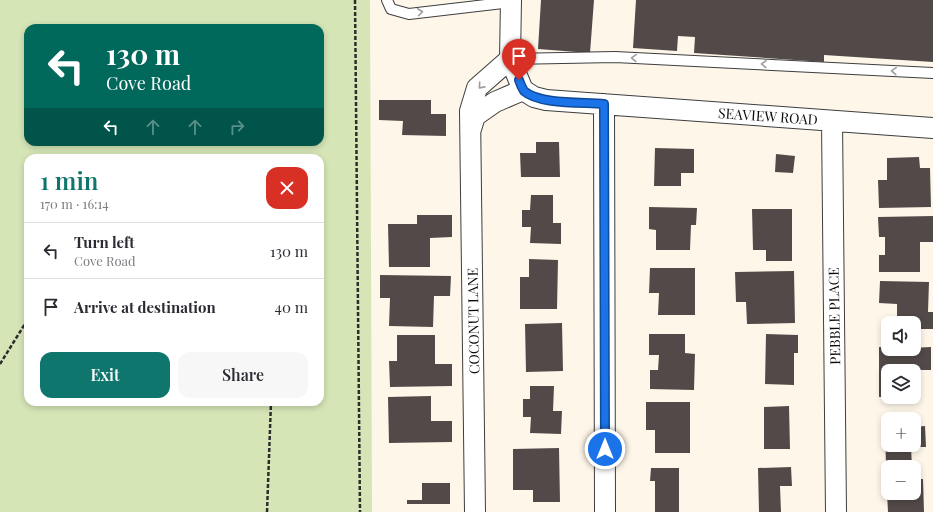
<!DOCTYPE html>
<html lang="en">
<head>
<meta charset="utf-8">
<style>
  :root { --surface:#fff; --page:#f7f7f7; --text:#2b2b33; --muted:#7c7c81; --line:#e1e1e2; --accent:#0f766e }
  body { margin:0; font-family:"Playfair Display",serif; background:var(--page); color:var(--text); height:100vh; display:flex; flex-direction:column; font-size:15px; white-space:nowrap }
  * { box-sizing:border-box; margin:0 }
  p { font-size:13px; color:var(--muted) }
  .icon { flex:none; width:22px; height:22px; fill:none; stroke:currentColor; stroke-width:2; stroke-linecap:round; stroke-linejoin:round }
  .map { position:relative; flex:1; overflow:hidden }
  .sheet { position:absolute; left:24px; top:154px; width:300px; height:252px; display:flex; flex-direction:column; background:var(--surface); border-radius:12px; box-shadow:0 2px 6px #0003 }
  .sheet>* { flex:none }
  .guide { position:absolute; left:24px; top:24px; width:300px; height:122px; border-radius:12px; box-shadow:0 2px 6px #0003; background:#00695c; color:#fff; overflow:hidden }
  .controls { position:absolute; left:881px; top:316px; display:grid; gap:8px }
  .controls a { display:grid; place-items:center; width:40px; height:40px; border-radius:8px; background:var(--surface); box-shadow:0 2px 6px #0003; font-size:20px }
  .pin { position:absolute; display:grid; place-items:center; width:34px; height:34px; color:#fff; margin:-41px -17px; border-radius:50% 50% 50% 0; rotate:-45deg; box-shadow:0 0 4px #0007 }
  .pin .icon { rotate:45deg }
  .me { position:absolute; width:44px; margin:-22px; rotate:0deg; stroke-linejoin:round; filter:drop-shadow(0 0 3px #0008) }
  .turn { display:flex; align-items:center; gap:14px; height:84px; padding:0 16px; font-size:18px }
  .turn .icon { width:52px; height:52px; stroke-width:2.5 }
  .turn b { display:block; font-size:28px; line-height:34px }
  .lanes { display:flex; align-items:center; height:38px; padding:0 16px; background:#0003; justify-content:center; gap:20px; direction:ltr }
  .lanes .off { opacity:.35 }
  .round { display:grid; place-items:center; flex:none; width:42px; height:42px; border-radius:12px; background:var(--page) }
  .overview { display:flex; align-items:center; justify-content:space-between; height:68px; padding:0 16px }
  h1 { font-size:24px; font-weight:600; line-height:30px; color:var(--accent) }
  .action { display:flex; gap:8px; margin-top:auto; padding:8px 16px }
  .action a { flex:1; height:46px; border-radius:12px; background:var(--accent); color:#fff; font-size:16px; font-weight:600; line-height:46px; text-align:center }
  .action a+a { background:var(--page); color:var(--text) }
  ul { padding:0; list-style:none }
  li { display:flex; align-items:center; gap:12px; height:56px; padding:0 16px; border-top:1px solid var(--line) }
  li div { flex:1 }
  li b { display:block; font-size:15px }
  li em { font-style:normal }
  .map>svg:first-child { display:block }
  .green { fill:#d5e5b6; fill-rule:evenodd }
  .building { fill:#524a48 }
  .lines { fill:none; stroke-linecap:round; stroke-linejoin:round }
  .lane-casing { stroke:#3e3e3e; stroke-width:12 }
  .street-casing { stroke:#3e3e3e; stroke-width:22 }
  .path { stroke:#2d2d2d; stroke-width:2.5; stroke-dasharray:4 2; stroke-linecap:butt }
  .lane { stroke:#fff; stroke-width:10 }
  .street { stroke:#fff; stroke-width:20 }
  .oneway { stroke:#9d9d9d }
  .route-casing { stroke:#114b97; stroke-width:10 }
  .route { stroke:#1a73e8; stroke-width:7 }
  .labels { text-anchor:middle; dominant-baseline:central; stroke-width:4; stroke-linejoin:round; paint-order:stroke }
  .street-label { font-size:14px; fill:#0b0b0b; stroke:#fff }
</style>
</head>
<body>
<div class="map">
<svg width="933" height="512" viewBox="0 0 933 512">
  <rect width="100%" height="100%" fill="#fef7e9"/>
  <path class="green" d="M0,0h370l2,512h-372zM28,28h292v114h-292zM28,158h292v244h-292z"/>
  <path class="building" d="M541,0h53l-4,53 -52,-4z
    M636,0h297v62l-109,-7v7l-130,-9 1,-16 -17,-1 -1,15 -44,-3z
    M379,100h52v14h15v22l-44,-1 1,-14 -24,-1z
    M536,142h23l1,35h-39l-1,-24h16z
    M655,148l39,1v24h-13v13h-27z
    M776,154l19,2 -2,17 -18,-1z
    M919,157l1,11h10l1,39 -52,1 -1,-28h9v-22z
    M531,195h22v28h8v21l-31,-1 1,-16h-9v-17h8z
    M649,207l48,1 -1,17h-5l-1,25h-34v-20l-7,-1z
    M752,209h40v52h-26v-11h-13z
    M417,215h35v22l-22,1v29h-41l-1,-43h29z
    M933,216v26h-13v30h-41v-17h6v-18h-6l-1,-20z
    M529,259l29,1 -1,49h-37v-32h9z
    M650,268h45v47h-37l1,-22h-10z
    M794,271l1,52 -48,1 -1,-22h-10l-1,-30z
    M380,275l71,1 -1,20h-16l-1,31 -44,-1 1,-28h-10z
    M880,281l49,1 -1,30h5v17h-19v-6h-17v-19l-18,-1z
    M562,323l1,48 -37,1 -1,-48z
    M649,334h36v19l10,1 -1,36 -44,-1v-19h8l1,-15h-10z
    M766,334l32,1v18h-4v32l-29,-1z
    M397,335h38v29h17v22l-62,1 -1,-26h8z
    M879,347h9v2l43,-2v23h-12v27h-5v-26h-26v26h-9z
    M530,386h24l-1,25h9l-1,23 -31,-1 1,-16h-8v-18h7z
    M431,396v25h21v21l-63,1 -1,-46z
    M646,402h44v51h-35v-23h-9z
    M789,406l1,43h-26v-42z
    M925,426l1,21h-15l1,20h-26l-1,-40h3v18h26v-18z
    M559,448l1,54h-27v-12h-20v-41z
    M791,467l1,19h-12l1,26h-22l-1,-44z
    M651,468h28v44h-24v-31h-5z
    M914,479h9l1,33h-36l-1,-19h27z
    M422,483h28v21h-43v-4h15z"/>
  <g class="lines">
    <defs>
      <path id="lane" d="M387,0l4,9 18,5 102,-12
        M510,59l105,-2 318,16"/>
      <path id="street" d="M511,0l-1,59 13,31 11,7 12,3 387,28
        M604,104l1,408
        M832,121l4,391
        M471,129l4,-13 20,-14 28,-12
        M475,512l-5,-401 7,-23 33,-29"/>
    </defs>
    <use href="#lane" class="lane-casing"/>
    <use href="#street" class="street-casing"/>
    <path class="path" d="M355,0l5,512
      M0,364l28,-45
      M267,512l4,-110"/>
    <use href="#lane" class="lane"/>
    <use href="#street" class="street"/>
  </g>
  <defs><path id="oneway-chevron" d="M-2-3.5L2.5 0L-2 3.5" fill="none" stroke-width="1.6" stroke-linecap="round" stroke-linejoin="round"/></defs>
  <g class="oneway">
    <use href="#oneway-chevron" transform="translate(420 12) rotate(-7)"/>
    <use href="#oneway-chevron" transform="translate(634 58) rotate(-177)"/>
    <use href="#oneway-chevron" transform="translate(764 64) rotate(-177)"/>
    <use href="#oneway-chevron" transform="translate(894 71) rotate(-176)"/>
    <use href="#oneway-chevron" transform="translate(481 86) rotate(132)"/>
  </g>
  <g class="lines">
    <defs>
      <path id="route" d="M519,80c1,3 3,8 5,11 16,14 59,11 80,13l1,345"/>
    </defs>
    <use href="#route" class="route-casing"/>
    <use href="#route" class="route"/>
  </g>
  <g class="labels">
    <g class="street-label">
      <text transform="translate(768 116) rotate(4)">SEAVIEW ROAD</text>
      <text transform="translate(834 316) rotate(-91)">PEBBLE PLACE</text>
      <text transform="translate(473 321) rotate(-91)">COCONUT LANE</text>
    </g>
  </g>
</svg>
<div class="controls">
<a><svg class="icon" aria-label="sound" viewBox="0 0 24 24"><path d="M4 9h4l5-4v14l-5-4H4zM17 9q2 3 0 6"/></svg></a>
<a><svg class="icon" aria-label="layers" viewBox="0 0 24 24"><path d="M12 4l9 5-9 5-9-5zM3 14l9 5 9-5"/></svg></a>
<a>+</a>
<a>−</a>
</div>
<div class="pin" style="left:519px;top:80px;background:#d93025"><svg class="icon" aria-label="arrive" viewBox="0 0 24 24"><path d="M6 21V4h12l-3 4 3 4H6"/></svg></div>
<svg class="me" style="left:605px;top:449px" viewBox="-20 -20 40 40"><circle r="17" fill="#1a73e8" stroke="#fff" stroke-width="3"/><path d="M0-11L8 9 0 5-8 9z" fill="#fff"/></svg>
<div class="guide">
<div class="turn"><svg class="icon" aria-label="left" viewBox="0 0 24 24"><path d="M17 20v-9H6M10 6l-5 5 5 5"/></svg><div><b>130 m</b>Cove Road</div></div>
<div class="lanes"><svg class="icon" aria-label="left" viewBox="0 0 24 24"><path d="M17 20v-9H6M10 6l-5 5 5 5"/></svg><svg class="icon off" aria-label="ahead" viewBox="0 0 24 24"><path d="M12 20V5M6 11l6-6 6 6"/></svg><svg class="icon off" aria-label="ahead" viewBox="0 0 24 24"><path d="M12 20V5M6 11l6-6 6 6"/></svg><svg class="icon off" aria-label="right" viewBox="0 0 24 24"><path d="M7 20v-9h11M14 6l5 5-5 5"/></svg></div>
</div>
<section class="sheet">
<div class="overview"><div><h1>1 min</h1><p>170 m · 16:14</p></div><a class="round" style="background:#d93025;color:#fff"><svg class="icon" aria-label="close" viewBox="0 0 24 24"><path d="M6 6l12 12M18 6L6 18"/></svg></a></div>
<ul>
<li><svg class="icon" aria-label="left" viewBox="0 0 24 24"><path d="M17 20v-9H6M10 6l-5 5 5 5"/></svg><div><b>Turn left</b><p>Cove Road</p></div><em>130 m</em></li>
<li><svg class="icon" aria-label="arrive" viewBox="0 0 24 24"><path d="M6 21V4h12l-3 4 3 4H6"/></svg><div><b>Arrive at destination</b></div><em>40 m</em></li>
</ul>
<div class="action"><a>Exit</a><a>Share</a></div>
</section>
</div>
</body>
</html>
